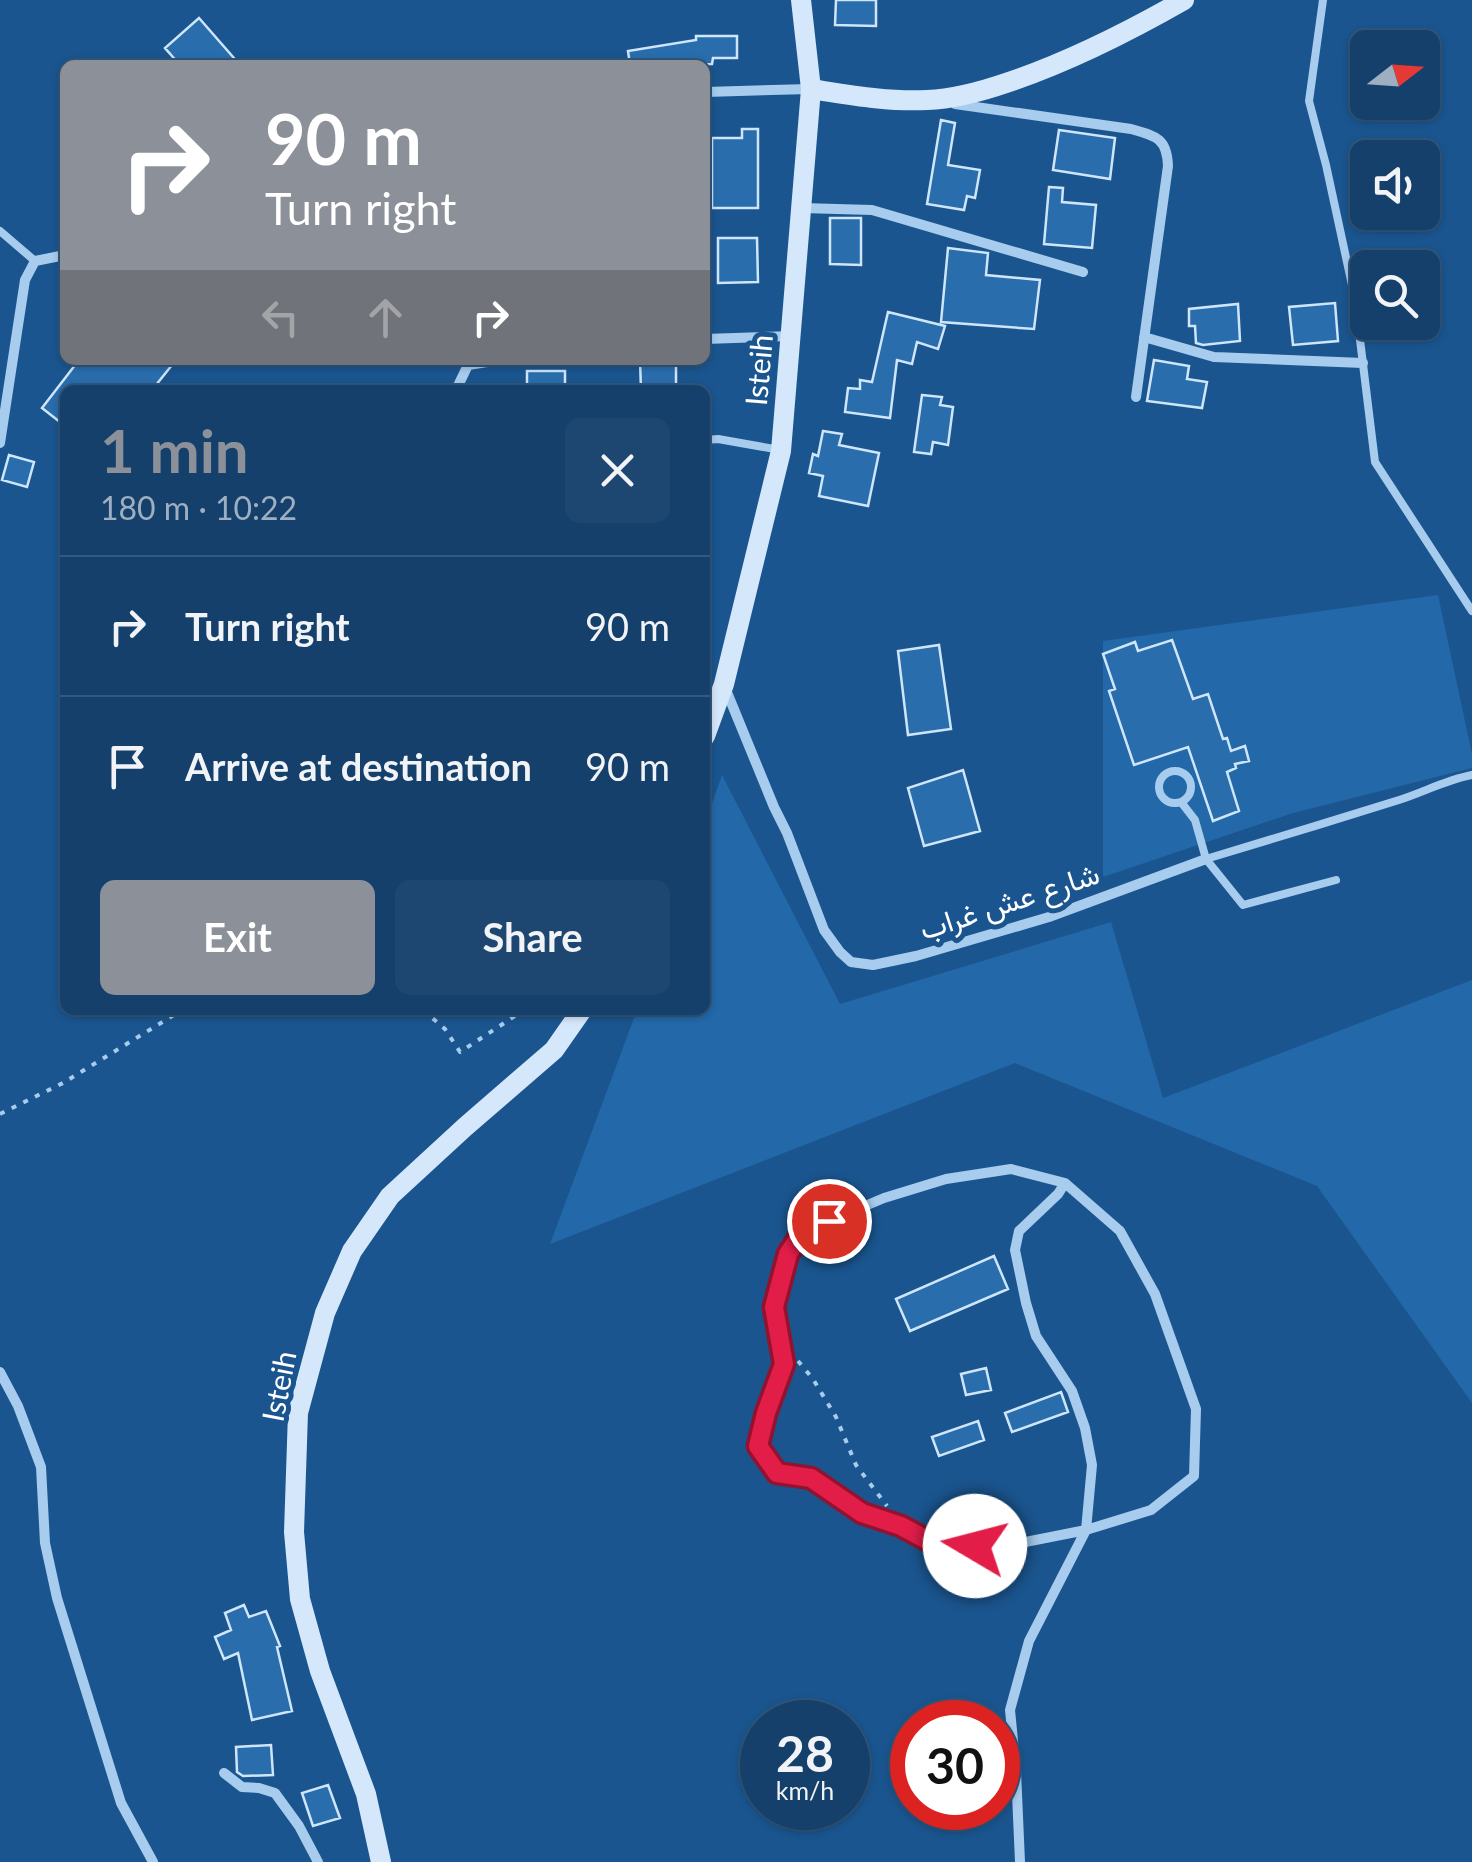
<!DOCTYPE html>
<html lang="en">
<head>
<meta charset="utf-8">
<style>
  :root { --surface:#14406b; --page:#1d4771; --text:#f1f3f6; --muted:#9dafc1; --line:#33597e; --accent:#8c9099 }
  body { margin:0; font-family:Lato,Vazirmatn,sans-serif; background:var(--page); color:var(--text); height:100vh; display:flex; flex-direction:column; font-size:38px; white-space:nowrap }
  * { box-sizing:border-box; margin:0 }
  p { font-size:32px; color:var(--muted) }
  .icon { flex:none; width:55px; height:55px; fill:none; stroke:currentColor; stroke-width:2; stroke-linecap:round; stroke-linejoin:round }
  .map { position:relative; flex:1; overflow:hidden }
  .drawer { position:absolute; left:60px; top:385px; width:650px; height:630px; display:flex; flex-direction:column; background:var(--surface); border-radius:15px; box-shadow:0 2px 8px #0004,0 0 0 2px var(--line) }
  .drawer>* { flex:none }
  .top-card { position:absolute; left:60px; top:60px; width:650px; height:305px; border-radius:15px; box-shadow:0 2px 8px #0004,0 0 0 2px var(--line); background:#8c9099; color:#fff; overflow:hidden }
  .needle { width:65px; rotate:73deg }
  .buttons { position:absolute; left:1350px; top:30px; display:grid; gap:20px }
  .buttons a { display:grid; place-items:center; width:90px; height:90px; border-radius:15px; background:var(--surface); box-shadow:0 2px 8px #0004,0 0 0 2px var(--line); font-size:50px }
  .speed { position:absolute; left:740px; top:1700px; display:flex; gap:20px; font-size:50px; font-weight:700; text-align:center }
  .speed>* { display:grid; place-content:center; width:130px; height:130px; border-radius:50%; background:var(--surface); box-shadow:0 2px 8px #0004,0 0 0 2px var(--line); line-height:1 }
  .speed small { font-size:25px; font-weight:400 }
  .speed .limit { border:15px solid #d22; background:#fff; color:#111 }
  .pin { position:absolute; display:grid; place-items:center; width:85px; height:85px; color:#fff; margin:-42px; border:5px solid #fff; border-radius:50%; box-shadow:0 2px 10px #0007 }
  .me { position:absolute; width:110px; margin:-55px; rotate:278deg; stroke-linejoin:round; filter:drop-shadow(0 0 8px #0008) }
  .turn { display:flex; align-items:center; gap:35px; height:210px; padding:0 40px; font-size:45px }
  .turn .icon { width:130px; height:130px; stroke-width:2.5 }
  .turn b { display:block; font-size:70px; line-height:85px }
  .lanes { display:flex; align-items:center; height:95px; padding:0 40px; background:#0003; justify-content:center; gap:50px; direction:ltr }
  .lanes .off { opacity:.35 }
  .round { display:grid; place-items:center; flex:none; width:105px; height:105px; border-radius:15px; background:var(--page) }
  .overview { display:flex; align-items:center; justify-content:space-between; height:170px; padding:0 40px }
  h1 { font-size:60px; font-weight:700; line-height:75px; color:var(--accent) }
  .action { display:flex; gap:20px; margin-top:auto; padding:20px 40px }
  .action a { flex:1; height:115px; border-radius:15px; background:var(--accent); color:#fff; font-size:40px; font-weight:700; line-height:115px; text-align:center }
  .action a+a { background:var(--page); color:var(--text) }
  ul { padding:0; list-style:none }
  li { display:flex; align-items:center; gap:30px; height:140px; padding:0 40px; border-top:2px solid var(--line) }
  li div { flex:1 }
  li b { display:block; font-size:38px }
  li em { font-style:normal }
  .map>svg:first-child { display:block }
  .green { fill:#2368a8 }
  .building { fill:#296dad; stroke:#cee5fa; stroke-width:2.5 }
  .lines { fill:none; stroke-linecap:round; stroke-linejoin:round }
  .path { stroke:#a8ccee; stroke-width:4; stroke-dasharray:5 8; stroke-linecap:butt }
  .lane { stroke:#a8ccee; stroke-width:8 }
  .street { stroke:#a8ccee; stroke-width:10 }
  .secondary { stroke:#d5e7fa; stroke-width:20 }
  .route-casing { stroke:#92132f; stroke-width:25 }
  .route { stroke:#e11d48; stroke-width:18 }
  .labels { text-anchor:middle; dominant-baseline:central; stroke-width:10; stroke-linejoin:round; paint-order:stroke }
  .street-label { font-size:30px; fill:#fff; stroke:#1a558f }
</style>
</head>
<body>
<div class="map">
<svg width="1472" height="1862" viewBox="0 0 1472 1862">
  <rect width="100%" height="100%" fill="#1a558f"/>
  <path class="green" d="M1438,595l34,159v14l-179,45 -190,64v-236z
    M722,775l118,229 271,-82 52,176 309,-118v423l-155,-217 -302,-123 -465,181 87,-234h68v-187z"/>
  <path class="building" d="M836,0h40v26l-41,-1z
    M199,18l41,47h-60l-15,-17z
    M696,36h41v22h-24l-1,6 -82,1 -2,-14 68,-11z
    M941,120l14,3 -7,42 32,5 -5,28 -8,-2 -3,14 -37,-6z
    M742,129h16v79h-46v-70h30z
    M1059,130l56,8 -5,41 -57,-9z
    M1049,187l14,1 -1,14 34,3 -4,43 -48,-4z
    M830,218h31v47l-31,-1z
    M718,238h39l1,44 -40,1z
    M948,248l40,5 -2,22 54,5 -6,49 -93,-7z
    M1335,303l3,38 -45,4 -4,-38z
    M1238,304l2,37 -37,4 -7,-2 -1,-17h-6v-17z
    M888,312l57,14 -7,23 -21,-7 -5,22 -15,-4 -7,58 -45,-6 3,-24 12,1v-9l12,2z
    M79,360h97l-24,30h-87v36l-23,-18z
    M640,360h36v30h-35z
    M1154,360l35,6 -2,13 20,3 -5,26 -55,-7z
    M527,371h38v19h-38z
    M922,395l20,2 -2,8 13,2 -5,38 -15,-3 -2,12 -17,-2z
    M823,431l19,3 -3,11 40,8 -11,53 -49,-10 4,-20 -14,-3 4,-19 5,2z
    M9,455l25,7 -7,25 -25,-7z
    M1172,640l21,59 15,-5 15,45 4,-1 4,13 14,-5 4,15 -14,3 1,4 -9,4 12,39 -26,10 -25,-74 -54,18 -25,-74 6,-2 -12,-35 32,-12 3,9z
    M939,645l12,84 -43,6 -10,-84z
    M963,770l17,61 -56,15 -16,-58z
    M994,1256l14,33 -98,42 -14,-32z
    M986,1368l5,22 -25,5 -5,-21z
    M1061,1392l7,20 -56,20 -7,-19z
    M978,1421l6,19 -45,16 -7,-19z
    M244,1605l5,12 17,-6 14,35 -3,1 15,64 -40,9 -14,-67 -14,6 -9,-22 16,-7 -6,-17z
    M271,1745l2,30 -30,1 -6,-4 -1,-25z
    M328,1785l12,33 -27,8 -11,-33z"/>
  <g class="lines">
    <path class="path" d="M423,1010l22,19 15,23 64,-42
      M0,1114l63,-31 119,-73
      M798,1361l15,18 23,38 20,48 31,41"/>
    <path class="lane" d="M1323,0l-14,101 17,64 29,134 20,163 97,149
      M0,231l35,30
      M705,440l13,-1 62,11
      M1159 787a16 16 0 1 1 32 0a16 16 0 1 1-32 0Z
      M1181,802l14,18 11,39 37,46 93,-25
      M1206,859c64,-19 129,-39 193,-59 25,-8 47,-20 73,-25"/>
    <path class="street" d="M705,92l105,-3
      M955,104l176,25c25,7 36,9 37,37l-32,231
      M802,208l70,2 211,62
      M1144,337l70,20 149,6
      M705,339l86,-3
      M456,390l12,-25 32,-5
      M0,443l25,-163 10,-19 30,-6
      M724,685l50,122 13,26 37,97 16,22 11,10 22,3 43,-9 133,-39 157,-58
      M1011,1169l54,14 55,48 35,63 41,115 -2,67 -43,34 -65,20 -76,15 -70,2 -39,-21 -39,-13 -51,-35 -34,-5 -19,-27 8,-33 18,-48 -10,-58 14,-52 13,-22 83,-35 62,-19z
      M0,1372l18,34 23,61 4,76 12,55 64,205 32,59
      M224,1773l18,14 17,1 16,5 24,33 19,36
      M1020,1862l-4,-91 -6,-61 19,-69 57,-111 6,-65 -7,-37 -13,-37 -36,-55 -10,-33 -11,-53 4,-19 39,-37 7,-11"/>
    <path class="secondary" d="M811,89c39,6 77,13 116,11 28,-1 56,-9 82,-18 62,-21 119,-50 175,-82
      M705,736l19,-52 57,-233 30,-362 -10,-89
      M381,1862l-15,-68 -46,-123 -20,-72 -6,-67 4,-119 27,-100 27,-62 38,-55 75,-69 89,-77 28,-40"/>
  </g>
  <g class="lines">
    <defs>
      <path id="route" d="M829,1221l-27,12 -14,21 -14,53 10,57 -18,49 -8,33 19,27 34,5 51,35 39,13 39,21 35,-1"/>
    </defs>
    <use href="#route" class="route-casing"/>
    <use href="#route" class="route"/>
  </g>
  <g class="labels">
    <g class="street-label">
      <text transform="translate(758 370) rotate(-85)">Isteih</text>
      <text transform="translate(1009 900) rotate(-18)">شارع عش غراب</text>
      <text transform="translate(278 1386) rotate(-79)">Isteih</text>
    </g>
  </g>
</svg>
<div class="buttons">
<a><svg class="needle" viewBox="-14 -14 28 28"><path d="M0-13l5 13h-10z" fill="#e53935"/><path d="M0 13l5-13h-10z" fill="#9dafc1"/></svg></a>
<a><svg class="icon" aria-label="sound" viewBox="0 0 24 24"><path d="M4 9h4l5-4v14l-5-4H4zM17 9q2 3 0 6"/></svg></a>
<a><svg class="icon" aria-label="search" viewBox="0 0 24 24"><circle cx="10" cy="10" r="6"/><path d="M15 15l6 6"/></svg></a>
</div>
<div class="speed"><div>28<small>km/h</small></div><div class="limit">30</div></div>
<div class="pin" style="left:829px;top:1221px;background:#d93025"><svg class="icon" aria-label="arrive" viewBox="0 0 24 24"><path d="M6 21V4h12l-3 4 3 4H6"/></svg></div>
<svg class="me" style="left:975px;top:1546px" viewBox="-20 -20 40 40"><circle r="19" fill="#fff"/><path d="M0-13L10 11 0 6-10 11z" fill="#e11d48"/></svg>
<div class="top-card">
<div class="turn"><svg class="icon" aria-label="right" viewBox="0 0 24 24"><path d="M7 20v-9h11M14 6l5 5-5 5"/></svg><div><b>90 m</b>Turn right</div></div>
<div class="lanes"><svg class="icon off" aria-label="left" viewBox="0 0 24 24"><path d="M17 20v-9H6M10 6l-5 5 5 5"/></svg><svg class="icon off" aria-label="ahead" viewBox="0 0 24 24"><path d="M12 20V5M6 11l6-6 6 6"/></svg><svg class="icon" aria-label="right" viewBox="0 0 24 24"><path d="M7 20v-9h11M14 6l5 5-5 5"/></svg></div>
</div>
<section class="drawer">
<div class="overview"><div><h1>1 min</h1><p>180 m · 10:22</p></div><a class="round"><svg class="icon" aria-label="close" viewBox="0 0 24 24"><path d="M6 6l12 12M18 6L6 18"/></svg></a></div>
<ul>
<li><svg class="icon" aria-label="right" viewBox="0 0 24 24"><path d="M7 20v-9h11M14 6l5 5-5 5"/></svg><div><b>Turn right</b></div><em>90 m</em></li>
<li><svg class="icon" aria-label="arrive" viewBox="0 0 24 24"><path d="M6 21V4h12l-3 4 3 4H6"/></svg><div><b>Arrive at destination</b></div><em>90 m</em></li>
</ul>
<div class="action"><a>Exit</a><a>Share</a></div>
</section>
</div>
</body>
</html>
